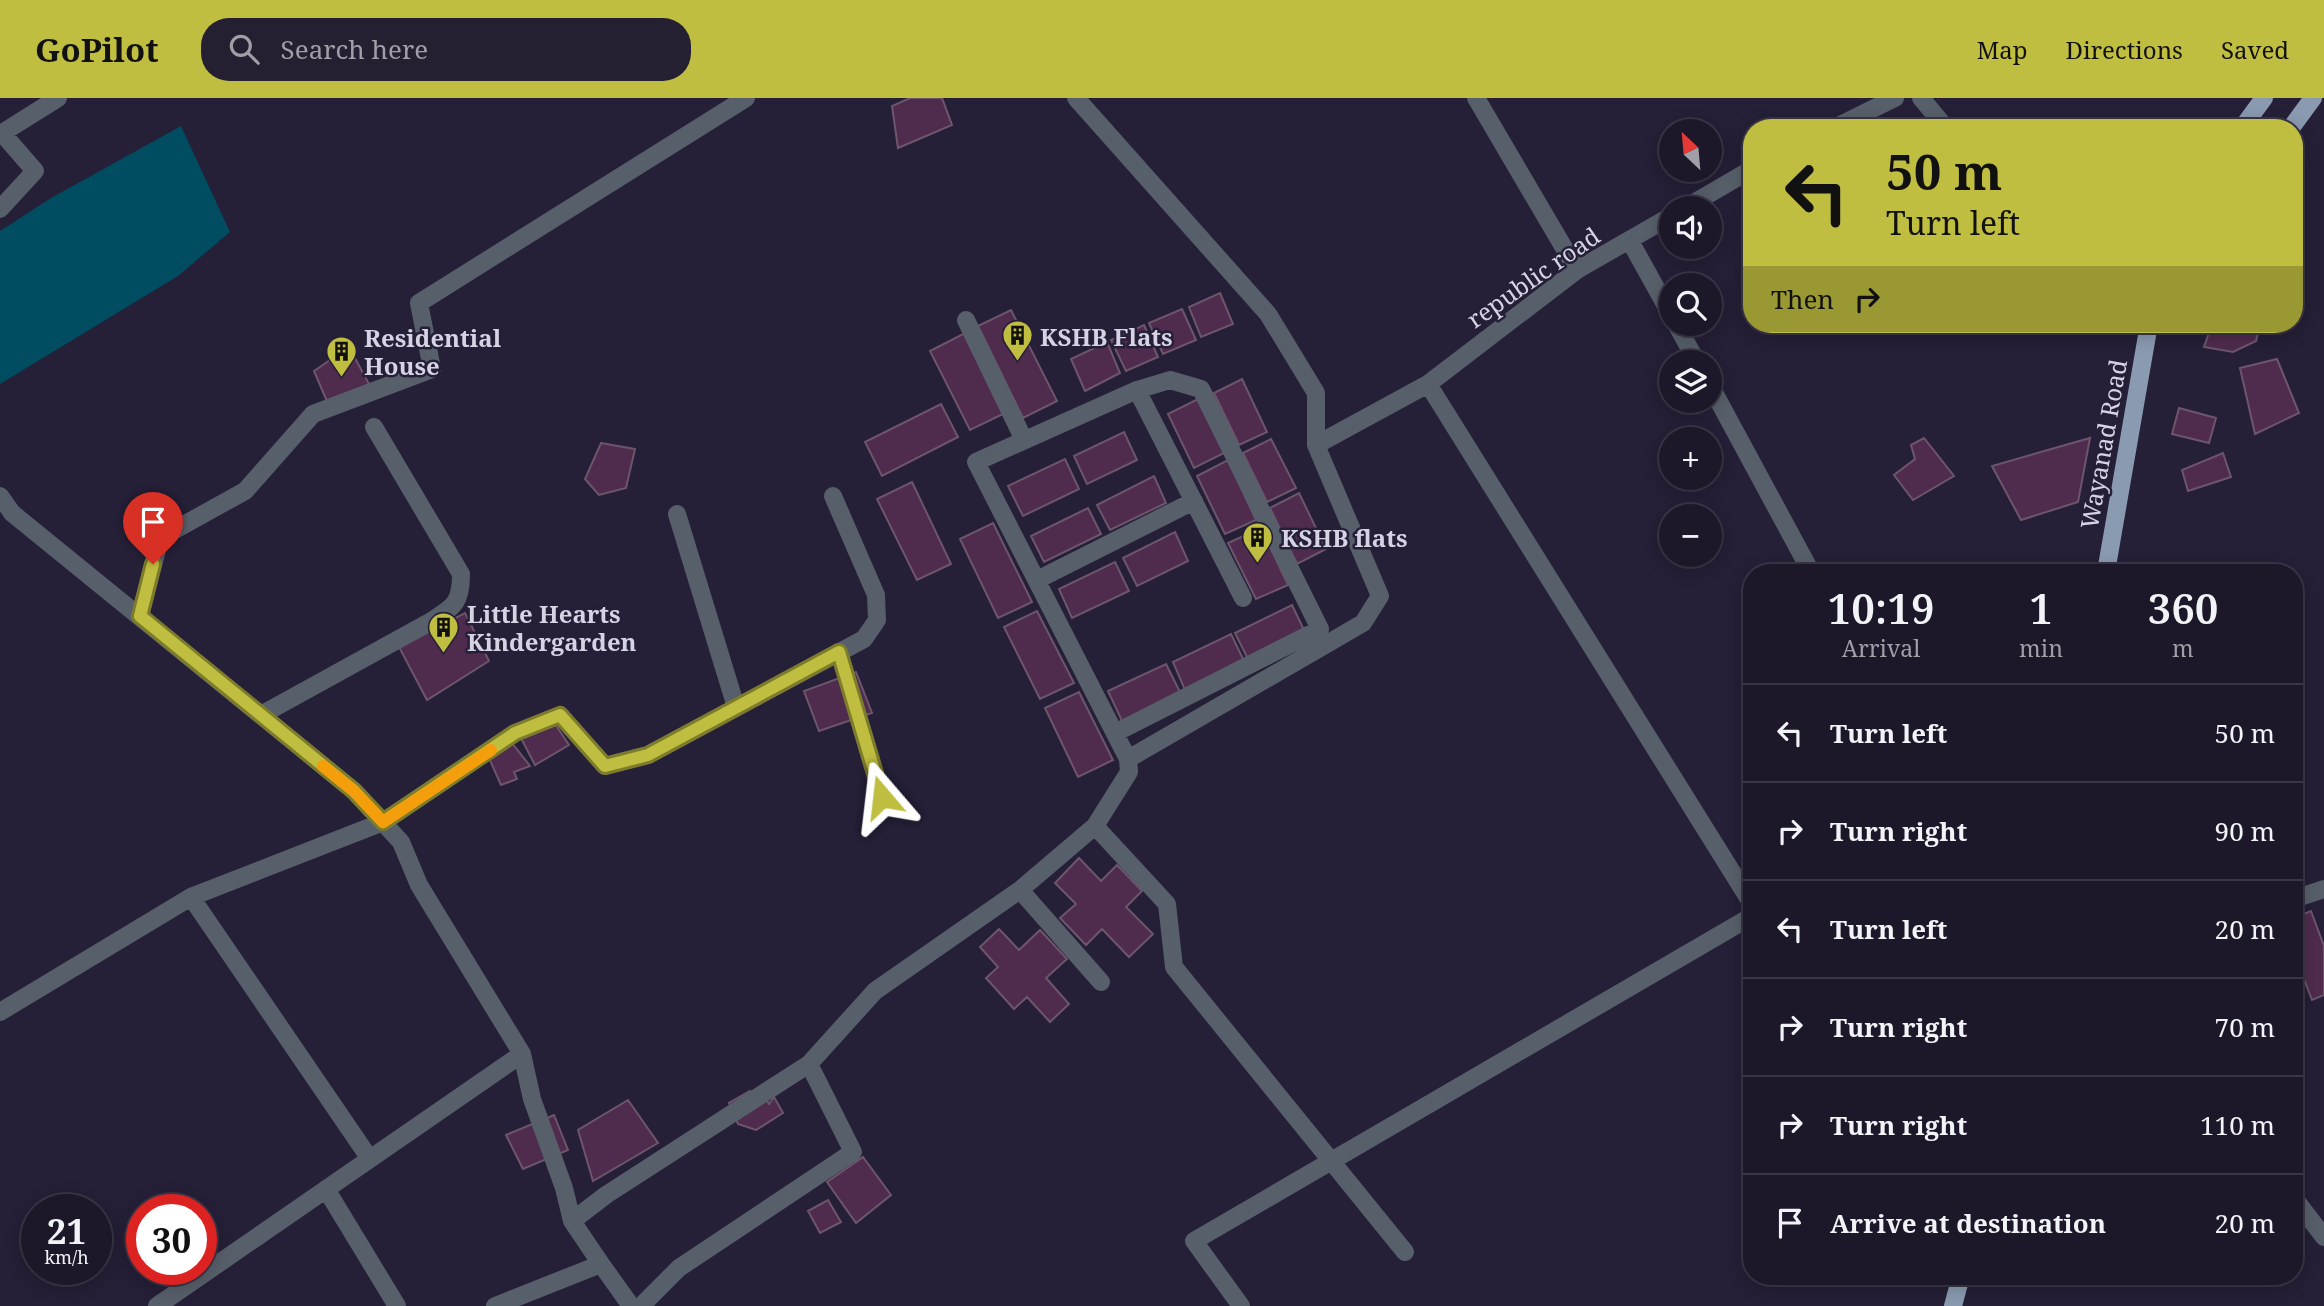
<!DOCTYPE html>
<html lang="en">
<head>
<meta charset="utf-8">
<style>
  :root { --surface:#1c1729; --page:#252031; --text:#f1f3f6; --muted:#a09fa8; --line:#3a3646; --accent:#c0be40 }
  body { margin:0; font-family:"Noto Serif",serif; background:var(--page); color:var(--text); height:100vh; display:flex; flex-direction:column; font-size:26px; white-space:nowrap }
  * { box-sizing:border-box; margin:0 }
  p { font-size:23px; color:var(--muted) }
  .icon { flex:none; width:38px; height:38px; fill:none; stroke:currentColor; stroke-width:2; stroke-linecap:round; stroke-linejoin:round }
  .map { position:relative; flex:1; overflow:hidden }
  .drawer { position:absolute; left:1743px; top:466px; width:560px; height:721px; display:flex; flex-direction:column; background:var(--surface); border-radius:28px; box-shadow:0 4px 18px #0003,0 0 0 2px var(--line) }
  .drawer>* { flex:none }
  .top-card { position:absolute; left:1743px; top:21px; width:560px; height:214px; border-radius:28px; box-shadow:0 4px 18px #0003,0 0 0 2px var(--line); background:#c0be40; color:#111; overflow:hidden }
  .needle { width:46px; rotate:334deg }
  .buttons { position:absolute; left:1659px; top:21px; display:grid; gap:14px }
  .buttons a { display:grid; place-items:center; width:63px; height:63px; border-radius:50%; background:var(--surface); box-shadow:0 4px 18px #0003,0 0 0 2px var(--line); font-size:35px }
  .speed { position:absolute; left:21px; top:1096px; display:flex; gap:14px; font-size:35px; font-weight:700; text-align:center }
  .speed>* { display:grid; place-content:center; width:91px; height:91px; border-radius:50%; background:var(--surface); box-shadow:0 4px 18px #0003,0 0 0 2px var(--line); line-height:1 }
  .speed small { font-size:18px; font-weight:400 }
  .speed .limit { border:10px solid #d22; background:#fff; color:#111 }
  .pin { position:absolute; display:grid; place-items:center; width:60px; height:60px; color:#fff; margin:-72px -30px; border-radius:50% 50% 50% 0; rotate:-45deg; box-shadow:0 0 7px #0007 }
  .pin .icon { rotate:45deg }
  .me { position:absolute; width:77px; margin:-38px; rotate:343deg; stroke-linejoin:round; filter:drop-shadow(0 0 5px #0008) }
  .turn { display:flex; align-items:center; gap:24px; height:147px; padding:0 28px; font-size:32px }
  .turn .icon { width:91px; height:91px; stroke-width:2.5 }
  .turn b { display:block; font-size:49px; line-height:60px }
  .then { display:flex; align-items:center; height:66px; padding:0 28px; background:#0003; gap:14px; font-size:26px }
  .eta { display:flex; justify-content:space-evenly; align-items:center; height:119px; text-align:center }
  .eta b { font-size:42px; font-weight:600; line-height:49px }
  ul { padding:0; list-style:none }
  li { display:flex; align-items:center; gap:21px; height:98px; padding:0 28px; border-top:2px solid var(--line) }
  li div { flex:1 }
  li b { display:block; font-size:26px }
  li em { font-style:normal }
  header { display:flex; align-items:center; gap:42px; box-sizing:border-box; height:98px; padding:0 35px; background:var(--accent); color:#111 }
  header strong { font-size:33px }
  nav { display:flex; gap:38px; margin-inline-start:auto; font-size:24px }
  .search { width:490px; height:63px; background:var(--page); display:flex; align-items:center; gap:18px; box-sizing:border-box; padding:0 24px; border-radius:28px; color:var(--muted); font-size:26px }
  .map>svg:first-child { display:block }
  .water { fill:#004c61 }
  .building { fill:#4f2b4d; stroke:#6d566c; stroke-width:2 }
  .lines { fill:none; stroke-linecap:round; stroke-linejoin:round }
  .minor { stroke:#575f6a; stroke-width:18 }
  .major { stroke:#8a9ab1; stroke-width:18 }
  .route-casing { stroke:#7d7c2a; stroke-width:18 }
  .route { stroke:#c0be40; stroke-width:12 }
  .slow { stroke:#f59e0b; stroke-width:12 }
  .labels { text-anchor:middle; dominant-baseline:central; stroke-width:5; stroke-linejoin:round; paint-order:stroke }
  .street-label { font-size:24px; fill:#d6d3e4; stroke:#251f37 }
  .poi-label { font-size:24px; font-weight:bold; fill:#d6d3e4; stroke:#251f37; text-anchor:start }
</style>
</head>
<body>
<header>
<strong>GoPilot</strong>
<div class="search"><svg class="icon" aria-label="search" viewBox="0 0 24 24"><circle cx="10" cy="10" r="6"/><path d="M15 15l6 6"/></svg>Search here</div>
<nav><a>Map</a><a>Directions</a><a>Saved</a></nav>
</header>
<div class="map">
<svg width="2324" height="1208" viewBox="0 0 2324 1208">
  <rect width="100%" height="100%" fill="#251f37"/>
  <path class="water" d="M181,28l49,106 -52,44 -178,108v-153l51,-33z"/>
  <path class="building" d="M910,0h32l10,27 -54,23 -6,-42z
    M1220,195l13,31 -32,13 -12,-30z
    M1182,211l14,31 -33,14 -14,-31z
    M1011,212l46,91 -34,17 -45,-92z
    M2212,226h48l-4,17 -23,11 -29,-5z
    M1144,227l14,32 -32,14 -15,-31z
    M965,235l40,80 -35,17 -40,-79z
    M1107,244l13,31 -35,18 -14,-32z
    M349,249l20,37 -40,22 -15,-35z
    M2277,261l22,54 -44,21 -15,-66z
    M1242,281l25,53 -28,13 -25,-52z
    M1198,301l26,54 -30,15 -26,-54z
    M941,306l17,33 -76,39 -17,-34z
    M2179,310l37,10 -7,25 -37,-9z
    M1124,334l13,28 -50,24 -13,-28z
    M1924,340l30,38 -41,24 -19,-25 21,-16 -4,-14z
    M2090,340l-12,64 -57,18 -29,-54z
    M1271,341l25,49 -29,14 -24,-49z
    M601,345l34,6 -9,39 -27,7 -14,-16z
    M2223,355l8,24 -43,14 -6,-21z
    M1065,361l14,30 -56,27 -15,-30z
    M1228,362l28,60 -31,14 -28,-58z
    M1154,378l12,27 -56,27 -13,-25z
    M912,384l39,82 -34,16 -40,-81z
    M1299,395l27,56 -29,15 -27,-56z
    M1088,410l13,26 -57,28 -13,-26z
    M993,425l39,79 -34,16 -38,-79z
    M1261,430l27,57 -32,14 -28,-56z
    M1175,434l13,29 -51,25 -14,-28z
    M1115,464l14,29 -57,27 -13,-29z
    M1292,507l13,27 -57,27 -13,-26z
    M1037,513l37,72 -34,16 -36,-72z
    M465,515l24,48 -62,39 -28,-53z
    M1231,536l13,27 -59,29 -12,-28z
    M1166,566l14,28 -58,29 -14,-30z
    M856,574l16,41 -53,18 -15,-40z
    M1079,594l34,68 -35,17 -33,-69z
    M551,620l18,27 -34,20 -14,-27z
    M512,645l18,23 -16,6 3,7 -16,6 -12,-27z
    M1079,760l22,23 16,-16 25,26 -16,16 27,27 -24,23 -27,-28 -16,16 -26,-27 16,-14 -21,-21z
    M2311,813l13,35v49l-12,5 -18,-47v-35z
    M999,831l20,21 21,-20 27,29 -21,19 23,26 -19,18 -23,-25 -13,12 -28,-31 12,-11 -18,-20z
    M750,993l3,6 8,-6 8,13 5,-7 9,16 -27,17 -18,-6 -9,-21z
    M628,1002l30,43 -65,38 -15,-51z
    M554,1017l14,35 -45,19 -17,-34z
    M863,1059l28,38 -35,28 -29,-41z
    M828,1102l13,22 -21,11 -12,-22z"/>
  <g class="lines">
    <path class="minor" d="M1476,0l101,172
      M1921,0l25,30
      M1834,30l61,-30
      M1685,110l67,-39
      M0,111l35,-38 -33,-38 56,-35
      M1630,143l41,74
      M966,222l58,120
      M1676,226l21,38
      M1428,286l149,-114 94,-54
      M1710,287l101,187
      M1316,347l112,-61 324,520
      M0,398l12,17 342,278 47,51 18,43 103,169 10,45 32,89 8,33 29,43
      M677,416l59,193
      M1037,482l157,-79
      M140,518l20,-78 85,-47 68,-77 119,-45 -13,-66 327,-205
      M839,554l43,145
      M261,617l167,-92c25,-16 33,-18 33,-49l-87,-147
      M1115,635l205,-104 -119,-240 -31,-9 -33,10
      M1128,661l-152,-297 161,-72 106,208
      M1095,728l72,78 7,63 231,285
      M1020,792l75,-64 34,-54 -1,-13 235,-136 17,-27 -64,-151v-52l-48,-79 -192,-216
      M191,799l179,262
      M2294,801l30,-10
      M0,914l191,-115 192,-75 132,-89 45,-18 45,51 43,-11 216,-116 13,-19 -1,-25 -43,-99
      M326,1091l71,117
      M2294,1100l30,39
      M572,1123l34,-26 203,-131
      M157,1208l365,-252
      M495,1208l106,-42 30,42
      M641,1208l38,-38 174,-116 -44,-88 66,-73 145,-101 81,92
      M1241,1208l-47,-65 558,-325"/>
    <path class="major" d="M2242,30l22,-30
      M2291,30l22,-30
      M2106,474l43,-248
      M1953,1208l8,-30"/>
  </g>
  <g class="lines">
    <defs>
      <path id="route" d="M153,466l-13,52 214,175 29,31 132,-89 45,-18 45,51 43,-11 191,-103 43,145"/>
    </defs>
    <use href="#route" class="route-casing"/>
    <use href="#route" class="route"/>
    <path class="slow" d="M323,668l31,25 29,31 108,-72"/>
  </g>
  <defs>
    <symbol id="building-pin" viewBox="-11 -11 22 30"><path d="M0 17L-7.5 6A9.5 9.5 0 1 1 7.5 6Z" fill="#c0be40" stroke="#251f37"/><path d="M-4-6H4V6H1V3H-1V6H-4ZM-2.5-4.3h1.7v1.8h-1.7ZM.8-4.3h1.7v1.8H.8ZM-2.5-1h1.7V.8h-1.7ZM.8-1h1.7V.8H.8Z" fill="#111"/></symbol>
  </defs>
  <g fill-rule="evenodd">
    <use href="#building-pin" x="1000" y="220" width="35" height="47"/>
    <use href="#building-pin" x="324" y="236" width="35" height="47"/>
    <use href="#building-pin" x="1240" y="422" width="35" height="47"/>
    <use href="#building-pin" x="426" y="512" width="35" height="47"/>
  </g>
  <g class="labels">
    <g class="street-label">
      <text transform="translate(1533 179) rotate(-35)">republic road</text>
      <text transform="translate(2103 346) rotate(-80)">Wayanad Road</text>
    </g>
    <g class="poi-label">
      <text x="1040" y="238">KSHB Flats</text>
      <text x="364" y="239">Residential<tspan x="364" dy="28">House</tspan></text>
      <text x="1281" y="439">KSHB flats</text>
      <text x="467" y="515">Little Hearts<tspan x="467" dy="28">Kindergarden</tspan></text>
    </g>
  </g>
</svg>
<div class="buttons">
<a><svg class="needle" viewBox="-14 -14 28 28"><path d="M0-13l5 13h-10z" fill="#e53935"/><path d="M0 13l5-13h-10z" fill="#a09fa8"/></svg></a>
<a><svg class="icon" aria-label="sound" viewBox="0 0 24 24"><path d="M4 9h4l5-4v14l-5-4H4zM17 9q2 3 0 6"/></svg></a>
<a><svg class="icon" aria-label="search" viewBox="0 0 24 24"><circle cx="10" cy="10" r="6"/><path d="M15 15l6 6"/></svg></a>
<a><svg class="icon" aria-label="layers" viewBox="0 0 24 24"><path d="M12 4l9 5-9 5-9-5zM3 14l9 5 9-5"/></svg></a>
<a>+</a>
<a>−</a>
</div>
<div class="speed"><div>21<small>km/h</small></div><div class="limit">30</div></div>
<div class="pin" style="left:153px;top:466px;background:#d93025"><svg class="icon" aria-label="arrive" viewBox="0 0 24 24"><path d="M6 21V4h12l-3 4 3 4H6"/></svg></div>
<svg class="me" style="left:882px;top:699px" viewBox="-20 -20 40 40"><path d="M0-17L14 15 0 8-14 15z" fill="#c0be40" stroke="#fff" stroke-width="4"/></svg>
<div class="top-card">
<div class="turn"><svg class="icon" aria-label="left" viewBox="0 0 24 24"><path d="M17 20v-9H6M10 6l-5 5 5 5"/></svg><div><b>50 m</b>Turn left</div></div>
<div class="then">Then<svg class="icon" aria-label="right" viewBox="0 0 24 24"><path d="M7 20v-9h11M14 6l5 5-5 5"/></svg></div>
</div>
<section class="drawer">
<div class="eta">
<div><b>10:19</b><p>Arrival</p></div>
<div><b>1</b><p>min</p></div>
<div><b>360</b><p>m</p></div>
</div>
<ul>
<li><svg class="icon" aria-label="left" viewBox="0 0 24 24"><path d="M17 20v-9H6M10 6l-5 5 5 5"/></svg><div><b>Turn left</b></div><em>50 m</em></li>
<li><svg class="icon" aria-label="right" viewBox="0 0 24 24"><path d="M7 20v-9h11M14 6l5 5-5 5"/></svg><div><b>Turn right</b></div><em>90 m</em></li>
<li><svg class="icon" aria-label="left" viewBox="0 0 24 24"><path d="M17 20v-9H6M10 6l-5 5 5 5"/></svg><div><b>Turn left</b></div><em>20 m</em></li>
<li><svg class="icon" aria-label="right" viewBox="0 0 24 24"><path d="M7 20v-9h11M14 6l5 5-5 5"/></svg><div><b>Turn right</b></div><em>70 m</em></li>
<li><svg class="icon" aria-label="right" viewBox="0 0 24 24"><path d="M7 20v-9h11M14 6l5 5-5 5"/></svg><div><b>Turn right</b></div><em>110 m</em></li>
<li><svg class="icon" aria-label="arrive" viewBox="0 0 24 24"><path d="M6 21V4h12l-3 4 3 4H6"/></svg><div><b>Arrive at destination</b></div><em>20 m</em></li>
</ul>
</section>
</div>
</body>
</html>
